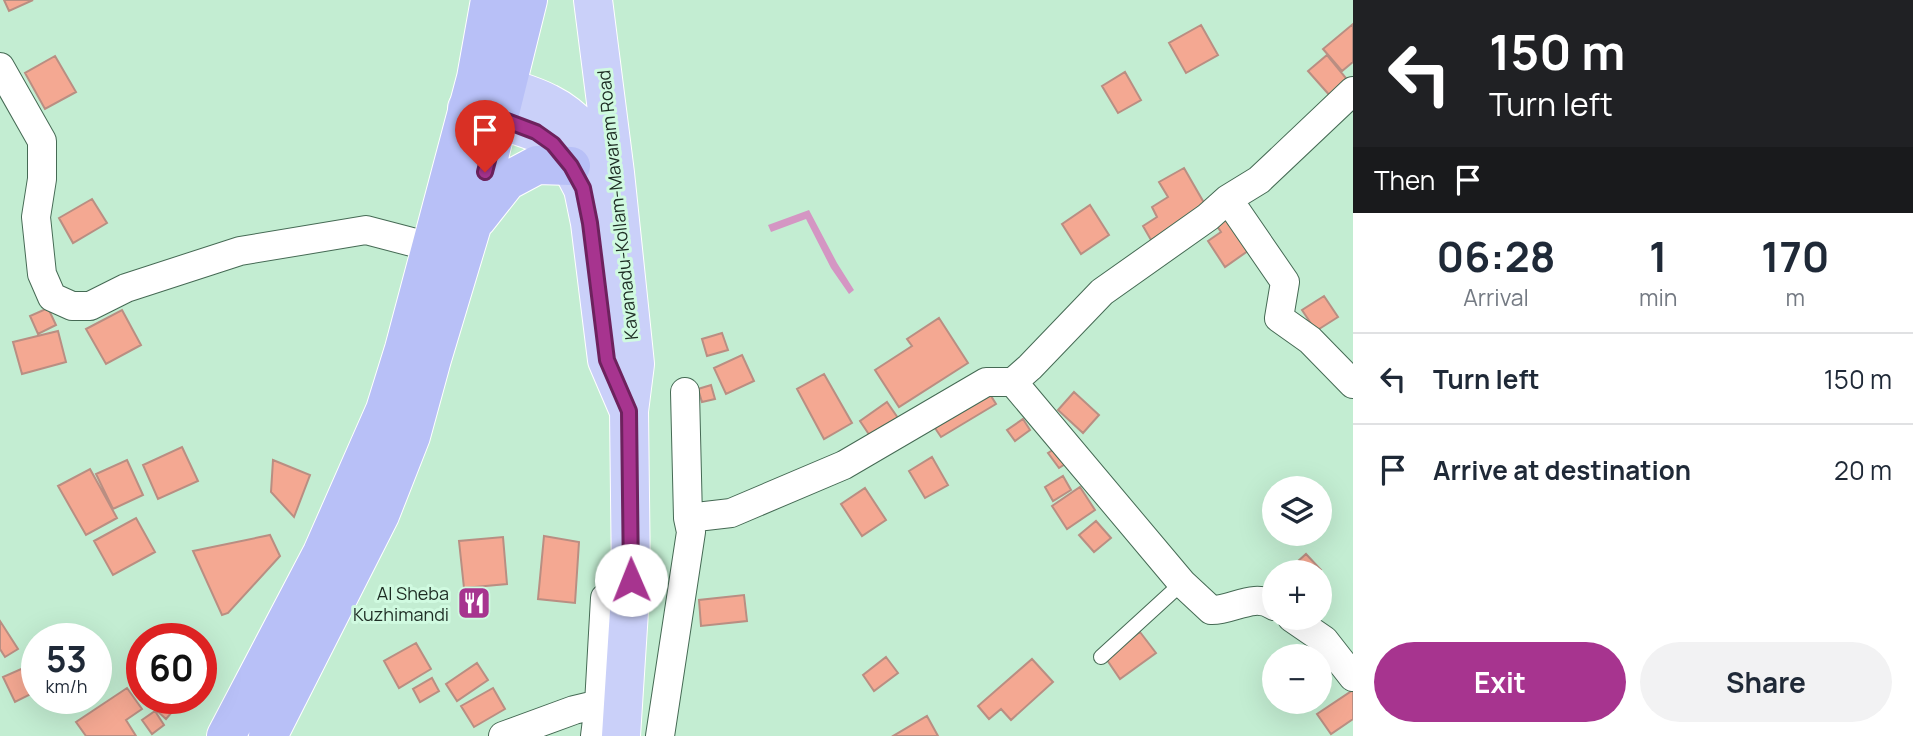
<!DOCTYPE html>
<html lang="en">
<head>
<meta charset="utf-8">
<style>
  :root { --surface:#fff; --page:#f2f2f3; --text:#1f2937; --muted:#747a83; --line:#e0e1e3; --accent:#a7348f }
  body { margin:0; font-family:Manrope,sans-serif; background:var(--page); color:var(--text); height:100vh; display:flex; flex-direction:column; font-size:26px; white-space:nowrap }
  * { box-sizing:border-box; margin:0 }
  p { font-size:23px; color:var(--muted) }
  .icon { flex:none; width:38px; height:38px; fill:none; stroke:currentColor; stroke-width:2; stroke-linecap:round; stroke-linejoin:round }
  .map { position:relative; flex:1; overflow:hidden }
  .details { display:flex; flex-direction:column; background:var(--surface); width:560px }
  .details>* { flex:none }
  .hud { background:#202124; color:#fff; overflow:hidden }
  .tools { position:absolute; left:1262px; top:476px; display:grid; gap:14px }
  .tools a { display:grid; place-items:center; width:70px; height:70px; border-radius:50%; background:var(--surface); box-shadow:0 7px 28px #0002; font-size:35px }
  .speed { position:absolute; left:21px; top:623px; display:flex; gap:14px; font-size:35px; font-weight:700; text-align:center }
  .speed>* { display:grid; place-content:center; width:91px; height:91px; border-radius:50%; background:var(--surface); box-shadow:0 7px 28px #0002; line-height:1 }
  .speed small { font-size:18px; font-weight:400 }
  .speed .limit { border:10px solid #d22; background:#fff; color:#111 }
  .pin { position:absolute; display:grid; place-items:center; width:60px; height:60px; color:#fff; margin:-72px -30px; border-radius:50% 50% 50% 0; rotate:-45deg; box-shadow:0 0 7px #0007 }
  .pin .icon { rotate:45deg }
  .me { position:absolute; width:77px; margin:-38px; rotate:359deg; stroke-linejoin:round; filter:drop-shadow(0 0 5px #0008) }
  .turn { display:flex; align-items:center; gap:24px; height:147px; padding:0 21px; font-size:32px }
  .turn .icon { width:91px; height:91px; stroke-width:2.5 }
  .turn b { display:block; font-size:49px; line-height:60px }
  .then { display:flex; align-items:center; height:66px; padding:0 21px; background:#0003; gap:14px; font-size:26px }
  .eta { display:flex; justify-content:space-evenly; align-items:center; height:119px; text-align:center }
  .eta b { font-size:42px; font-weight:700; line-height:49px }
  .button { display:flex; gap:14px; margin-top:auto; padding:14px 21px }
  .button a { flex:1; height:80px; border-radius:42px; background:var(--accent); color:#fff; font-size:28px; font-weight:700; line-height:80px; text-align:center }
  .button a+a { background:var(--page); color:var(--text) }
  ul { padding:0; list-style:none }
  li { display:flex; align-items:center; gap:21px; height:91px; padding:0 21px; border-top:2px solid var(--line) }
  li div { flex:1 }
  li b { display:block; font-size:26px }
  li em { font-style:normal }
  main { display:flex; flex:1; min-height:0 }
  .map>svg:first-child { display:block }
  .water { fill:#d496c3 }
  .building { fill:#f4a892; stroke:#b98e82; stroke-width:2 }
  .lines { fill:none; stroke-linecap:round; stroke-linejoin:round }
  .service-casing { stroke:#456a54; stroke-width:16 }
  .minor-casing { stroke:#456a54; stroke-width:30 }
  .primary-casing { stroke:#fff; stroke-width:40 }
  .trunk-casing { stroke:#fff; stroke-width:40 }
  .service { stroke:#fff; stroke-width:14 }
  .minor { stroke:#fff; stroke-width:28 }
  .primary { stroke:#cad0f9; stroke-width:38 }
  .trunk { stroke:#b8c0f7; stroke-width:38 }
  .route-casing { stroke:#6d225d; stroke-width:18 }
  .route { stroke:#a7348f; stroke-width:12 }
  .labels { text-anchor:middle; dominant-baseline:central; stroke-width:6; stroke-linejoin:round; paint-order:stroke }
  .street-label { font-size:18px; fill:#1d2c23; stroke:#d0fae0 }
  .poi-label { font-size:18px; fill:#1d2c23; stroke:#d0fae0; text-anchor:end }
</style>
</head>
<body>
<main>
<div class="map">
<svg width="1353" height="736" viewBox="0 0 1353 736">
  <rect width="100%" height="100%" fill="#c3edd2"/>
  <path class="water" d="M809,210l28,53 17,27 -5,4 -18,-26 -25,-49 -35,13 -3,-7z"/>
  <path class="building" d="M4,0h29l-24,11z
    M1353,24v38l-11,9 -19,-22z
    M1201,25l17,30 -32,18 -17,-30z
    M1327,55l23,28 -18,15 -24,-27z
    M55,56l21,36 -31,17 -20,-36z
    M1125,72l16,28 -23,13 -16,-27z
    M1184,168l23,40 -56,32 -8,-14 14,-9 -5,-10 16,-10 -9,-15z
    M92,199l15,24 -34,20 -14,-25z
    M1090,205l19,30 -28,19 -19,-30z
    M1232,212l23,34 -30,21 -17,-26 13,-9 -6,-9z
    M1324,296l14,21 -22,14 -14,-21z
    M48,308l8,17 -18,9 -8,-18z
    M122,310l19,35 -35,19 -20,-35z
    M939,318l29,45 -69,44 -24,-37 37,-24 -5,-7z
    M58,331l8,31 -44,12 -9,-32z
    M722,333l6,17 -21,6 -5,-17z
    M742,355l12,26 -28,13 -12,-26z
    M824,374l28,49 -28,16 -27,-50z
    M711,385l4,14 -13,3 -4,-13z
    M986,388l10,16 -55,33 -10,-15z
    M1074,392l25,23 -16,18 -25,-23z
    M887,402l13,19 -28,18 -12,-18z
    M1023,419l7,11 -15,11 -8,-11z
    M1059,446l11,15 -11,7 -11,-15z
    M182,447l16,34 -40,18 -15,-34z
    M932,457l16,28 -23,13 -16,-27z
    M127,460l16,35 -30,14 -17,-35z
    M273,460l37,15 -16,42 -23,-25z
    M90,469l27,49 -31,17 -28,-49z
    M1063,476l8,14 -18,11 -8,-14z
    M1080,487l15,23 -28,19 -15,-23z
    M865,488l21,32 -24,16 -21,-32z
    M136,518l19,34 -42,23 -19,-34z
    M1096,521l15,17 -17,14 -15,-17z
    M270,535l10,21 -52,57 -6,2 -29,-64z
    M544,536l35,6 -4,61 -37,-4z
    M503,537l4,47 -43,4 -5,-47z
    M1306,554l15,16 -2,2h-30l-2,-1z
    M744,595l3,26 -46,5 -2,-26z
    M0,621l18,28 -13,8 -5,-8z
    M1140,632l16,21 -36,26 -15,-22z
    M416,643l15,26 -32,19 -15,-27z
    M886,657l12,16 -24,18 -11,-16z
    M1032,659l21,23 -42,38 -10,-11 -12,10 -11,-13z
    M37,662v29l-22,11 -12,-25z
    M477,663l11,17 -31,21 -11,-17z
    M432,678l7,13 -19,11 -7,-13z
    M127,688l15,21 -16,11 10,16h-50l-10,-14z
    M493,688l12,21 -31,18 -13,-21z
    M1353,690v29l-22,15 -14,-20z
    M143,698h41l-18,21z
    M155,711l9,14 -12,9 -10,-14z
    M927,716l11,20h-45z"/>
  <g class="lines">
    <defs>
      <path id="service" d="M1101,657l81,-74"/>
      <path id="minor" d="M0,67l42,74v38l-6,38 6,57 10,23 20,9h18l36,-18 114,-37 126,-21 65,17
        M1228,199l57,83 -6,36 31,22 43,44
        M1013,382l169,201 29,27c21,1 43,-18 63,-4
        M688,518l43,-5 113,-48 142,-83h27l17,-15 72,-75 106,-75 20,-18 31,-19 94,-89
        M1292,618l32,22 29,37
        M599,704l6,-106
        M503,736l71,-26 25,-6 -4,32
        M660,736l31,-204 -3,-14 -3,-126"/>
      <path id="primary" d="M593,0l22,173 20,191 -6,47 2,169 -10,156
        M506,87c14,5 29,9 42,16 30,15 49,41 66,68
        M467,108l69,24 17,12 18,22 12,23 7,34 17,137 21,49"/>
      <path id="trunk" d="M477,219l30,-38 30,-16 34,1
        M226,736l96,-183 63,-143 19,-61 72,-271 14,-78
        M268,736l112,-221 31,-79 21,-77 40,-133 56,-226"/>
    </defs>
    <use href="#service" class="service-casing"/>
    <use href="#minor" class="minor-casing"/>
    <use href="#primary" class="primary-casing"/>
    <use href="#trunk" class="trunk-casing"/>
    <use href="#service" class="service"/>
    <use href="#minor" class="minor"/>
    <use href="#primary" class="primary"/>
    <use href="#trunk" class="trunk"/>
  </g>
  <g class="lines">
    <defs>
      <path id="route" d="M485,172l14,-54 37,14 17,12 18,22 12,22 7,35 17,137 22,51 2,169"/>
    </defs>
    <use href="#route" class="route-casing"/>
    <use href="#route" class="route"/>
  </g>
  <defs>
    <symbol id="restaurant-square" viewBox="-11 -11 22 22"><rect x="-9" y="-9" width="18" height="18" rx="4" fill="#a7348f" stroke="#d0fae0"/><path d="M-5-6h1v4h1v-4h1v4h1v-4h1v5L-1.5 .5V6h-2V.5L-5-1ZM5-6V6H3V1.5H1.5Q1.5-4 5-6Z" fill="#fff"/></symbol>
  </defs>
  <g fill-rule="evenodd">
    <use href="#restaurant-square" x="455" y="584" width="38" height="38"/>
  </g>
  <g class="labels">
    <g class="street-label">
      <text transform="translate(617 205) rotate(-96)">Kavanadu-Kollam-Mavaram Road</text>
    </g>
    <g class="poi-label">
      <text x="449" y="593">Al Sheba<tspan x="449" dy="21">Kuzhimandi</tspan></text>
    </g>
  </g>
</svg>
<div class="tools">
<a><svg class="icon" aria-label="layers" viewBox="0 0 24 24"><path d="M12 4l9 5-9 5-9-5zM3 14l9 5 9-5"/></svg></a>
<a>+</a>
<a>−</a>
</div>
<div class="speed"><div>53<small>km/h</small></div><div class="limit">60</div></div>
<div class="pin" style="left:485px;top:172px;background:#d93025"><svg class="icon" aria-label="arrive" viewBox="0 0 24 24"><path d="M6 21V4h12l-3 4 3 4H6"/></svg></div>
<svg class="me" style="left:631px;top:580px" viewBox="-20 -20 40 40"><circle r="19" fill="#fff"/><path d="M0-13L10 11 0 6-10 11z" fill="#a7348f"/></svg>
</div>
<section class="details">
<div class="hud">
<div class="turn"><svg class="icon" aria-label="left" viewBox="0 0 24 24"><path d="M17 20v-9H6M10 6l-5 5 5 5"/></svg><div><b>150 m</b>Turn left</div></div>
<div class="then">Then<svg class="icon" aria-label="arrive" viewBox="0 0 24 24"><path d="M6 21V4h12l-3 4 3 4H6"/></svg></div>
</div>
<div class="eta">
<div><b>06:28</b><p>Arrival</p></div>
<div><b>1</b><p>min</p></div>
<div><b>170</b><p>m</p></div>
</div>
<ul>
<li><svg class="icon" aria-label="left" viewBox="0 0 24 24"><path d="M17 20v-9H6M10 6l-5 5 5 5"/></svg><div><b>Turn left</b></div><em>150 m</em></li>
<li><svg class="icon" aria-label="arrive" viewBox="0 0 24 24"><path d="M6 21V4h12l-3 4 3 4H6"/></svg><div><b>Arrive at destination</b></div><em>20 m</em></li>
</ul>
<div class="button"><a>Exit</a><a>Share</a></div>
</section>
</main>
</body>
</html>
